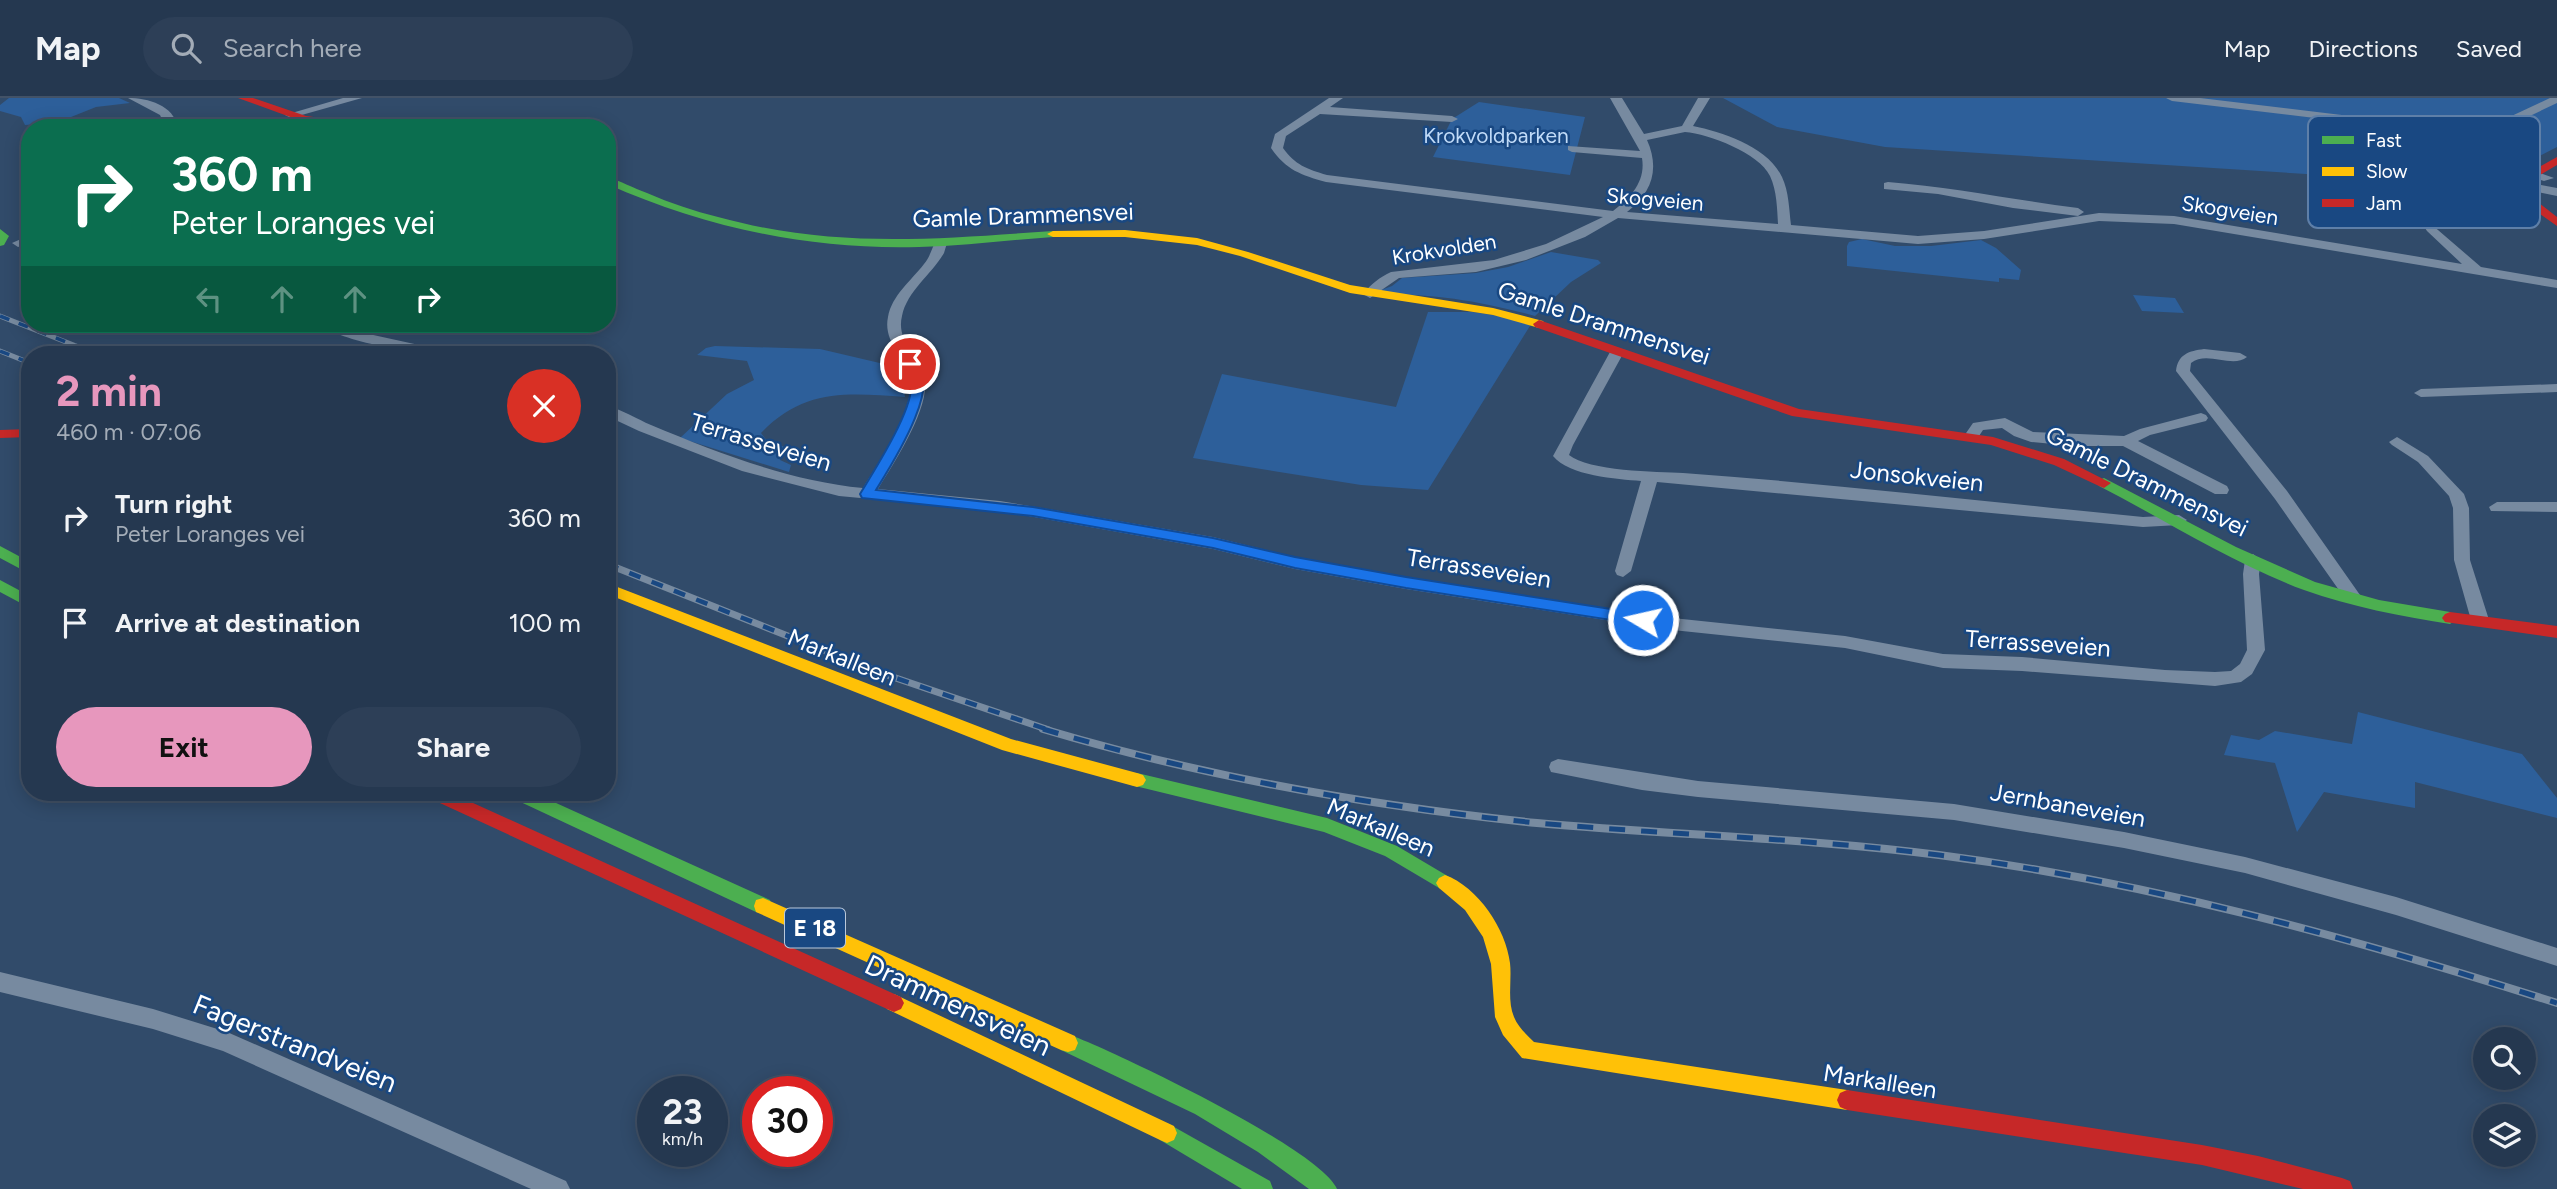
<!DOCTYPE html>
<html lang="en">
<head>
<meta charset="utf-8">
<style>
  :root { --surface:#253850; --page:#2d3f57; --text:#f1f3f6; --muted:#a3acb7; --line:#425267; --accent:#e797bd }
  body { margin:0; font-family:Figtree,sans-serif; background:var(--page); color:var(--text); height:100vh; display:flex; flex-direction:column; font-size:26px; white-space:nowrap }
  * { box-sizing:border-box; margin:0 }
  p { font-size:23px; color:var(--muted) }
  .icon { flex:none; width:38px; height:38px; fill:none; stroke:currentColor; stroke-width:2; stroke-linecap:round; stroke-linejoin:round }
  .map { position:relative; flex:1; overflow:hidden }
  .panel { position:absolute; left:21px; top:248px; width:595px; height:455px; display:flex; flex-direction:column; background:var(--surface); border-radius:28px; box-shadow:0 4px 18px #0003,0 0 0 2px var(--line) }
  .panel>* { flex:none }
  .banner { position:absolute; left:21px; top:21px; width:595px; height:214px; border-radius:28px; box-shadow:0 4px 18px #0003,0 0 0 2px var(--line); background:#0b6e4f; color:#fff; overflow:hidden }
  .controls { position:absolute; left:2473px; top:929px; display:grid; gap:14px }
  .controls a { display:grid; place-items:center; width:63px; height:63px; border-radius:50%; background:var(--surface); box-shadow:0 4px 18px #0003,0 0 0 2px var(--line); font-size:35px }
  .speed { position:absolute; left:637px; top:978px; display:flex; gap:14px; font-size:35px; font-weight:700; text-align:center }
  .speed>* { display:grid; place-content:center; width:91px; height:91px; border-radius:50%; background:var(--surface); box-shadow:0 4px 18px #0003,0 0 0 2px var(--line); line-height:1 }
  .speed small { font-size:18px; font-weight:400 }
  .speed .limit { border:10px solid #d22; background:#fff; color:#111 }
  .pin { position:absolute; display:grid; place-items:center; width:60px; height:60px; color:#fff; margin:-30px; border:4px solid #fff; border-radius:50%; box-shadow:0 2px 7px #0007 }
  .me { position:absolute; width:77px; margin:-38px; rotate:279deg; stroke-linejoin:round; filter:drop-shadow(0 0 5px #0008) }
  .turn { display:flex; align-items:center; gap:24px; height:147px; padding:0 35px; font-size:32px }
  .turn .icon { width:91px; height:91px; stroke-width:2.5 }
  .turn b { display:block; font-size:49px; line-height:60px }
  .lanes { display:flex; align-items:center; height:66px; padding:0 35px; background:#0003; justify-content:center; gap:35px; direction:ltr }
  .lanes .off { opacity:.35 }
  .round { display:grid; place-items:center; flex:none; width:74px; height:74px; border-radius:37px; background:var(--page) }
  .headline { display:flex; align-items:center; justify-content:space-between; height:119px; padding:0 35px }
  h1 { font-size:42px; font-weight:700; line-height:52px; color:var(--accent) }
  .button { display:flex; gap:14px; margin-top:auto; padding:14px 35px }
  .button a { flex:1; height:80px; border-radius:42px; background:var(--accent); color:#111; font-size:28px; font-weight:700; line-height:80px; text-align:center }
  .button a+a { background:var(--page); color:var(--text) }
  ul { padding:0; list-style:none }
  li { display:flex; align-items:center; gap:21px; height:105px; padding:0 35px }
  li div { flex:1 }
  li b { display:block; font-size:26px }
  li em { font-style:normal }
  header { display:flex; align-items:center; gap:42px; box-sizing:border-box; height:98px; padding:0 35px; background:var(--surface); border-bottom:2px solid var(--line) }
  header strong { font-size:33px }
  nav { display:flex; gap:38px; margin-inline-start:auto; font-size:24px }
  .search { width:490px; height:63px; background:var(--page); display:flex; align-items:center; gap:18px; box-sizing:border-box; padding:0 24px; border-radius:38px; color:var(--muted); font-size:26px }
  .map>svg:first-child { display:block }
  .green { fill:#2d5f9a }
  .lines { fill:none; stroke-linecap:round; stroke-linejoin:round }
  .street { fill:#778aa0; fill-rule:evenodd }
  .fast { fill:#4caf50; fill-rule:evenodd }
  .slow { fill:#ffc107; fill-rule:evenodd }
  .jam { fill:#c62828; fill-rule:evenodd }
  .rail-far2-casing { stroke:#788ba0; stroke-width:5 }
  .rail-far1-casing { stroke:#788ba0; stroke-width:7 }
  .rail-casing { stroke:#788ba0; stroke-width:8 }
  .rail-far2 { stroke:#194882; stroke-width:3.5; stroke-dasharray:10; stroke-linecap:butt }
  .rail-far1 { stroke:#194882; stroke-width:4.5; stroke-dasharray:12; stroke-linecap:butt }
  .rail { stroke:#194882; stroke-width:5; stroke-dasharray:16; stroke-linecap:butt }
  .route { fill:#1a73e8; stroke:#114b97; stroke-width:2 }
  .labels { text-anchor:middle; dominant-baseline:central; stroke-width:5; stroke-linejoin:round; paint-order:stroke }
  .far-park-label { font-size:21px; fill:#c1dbf8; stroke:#194882 }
  .far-street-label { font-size:21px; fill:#fff; stroke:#194882 }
  .shield { fill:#194882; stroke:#bac8da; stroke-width:2 }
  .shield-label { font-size:23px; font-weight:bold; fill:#fff }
  .street-label { font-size:24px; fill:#fff; stroke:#194882 }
  .near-street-label { font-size:28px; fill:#fff; stroke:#194882 }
  .key { fill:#194882; stroke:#5e7fa8; stroke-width:2 }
  .key-label { font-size:19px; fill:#fff }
</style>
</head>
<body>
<header>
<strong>Map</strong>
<div class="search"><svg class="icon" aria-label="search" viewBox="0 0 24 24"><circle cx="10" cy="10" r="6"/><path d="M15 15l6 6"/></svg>Search here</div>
<nav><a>Map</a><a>Directions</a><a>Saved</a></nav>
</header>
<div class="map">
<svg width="2557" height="1091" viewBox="0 0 2557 1091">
  <rect width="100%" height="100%" fill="#314b6a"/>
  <path class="green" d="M9,0h110l11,5 -34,4 -40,16 -31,2 -4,-8 -21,-6v-6z
    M1723,0h834v49l-33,17 -62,-7 -23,25 -69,-4 -485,-31 -108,-20z
    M1479,4l106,15 -15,58 -137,-18 19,-38z
    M1862,141l33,7h36l50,-6 15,8 25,22 -2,10 -20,-2v4l-152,-16v-20l2,-4z
    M1551,154l47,8 3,3 -30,19 -36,34c-59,-16 -104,-23 -165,-22l22,-8 10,-8 74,-5 32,-6z
    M2133,197l42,3 9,15 -42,-2z
    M1428,214h45l60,9 -105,169 -67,-5 -168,-27 29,-84 174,33z
    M715,248l105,3 81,19 4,29c-57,-4 -101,-9 -144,36l6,8 18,6 -5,13 11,5 -2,7 -109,-34 47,-44 27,-14 -7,-19 -50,-6 9,-7z
    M2358,614l164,42 35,44v20l-142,-36v26l-91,-16 -27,40 -22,-69 -51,-8 7,-20 28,5 16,-9 77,13z"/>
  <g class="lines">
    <path class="street" d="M128,0c20,0 46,7 50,30h-12l-6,-13z
      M343,0h19l-71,20 -6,-3z
      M1329,0h14l-13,9 122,9 6,3 -6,3 -132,-8 -34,22 -3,12c12,17 24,21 44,27l286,36c17,-13 33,-29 29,-53l-70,-6 -4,-2v-4l72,5 -30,-53h12l22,36 38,-8 16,-28h12l-17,28c30,6 75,21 89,51 7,15 7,32 9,48l127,11 66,-5 115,-18 75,3 288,48 -35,-33 -2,-3 6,-4 50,43 76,13v8l-383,-64 -75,-3 -115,18 -66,5 -300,-26 -33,19 -59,23 -50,12 -77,6 -29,20 -7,-4c8,-10 17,-17 28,-22l103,-12 52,-16 57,-27 -277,-35c-25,-7 -40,-12 -55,-34l4,-14zM1685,34c24,2 74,21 85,44 7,15 7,33 8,48l-151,-12c25,-19 33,-43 20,-72z
      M2166,0h34l150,18 62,21 80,20 5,-8 12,-7 -7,-12 1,-10 47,-22h7v5l-44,21 9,19 -16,10 -3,7 51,18 -10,3 -42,-14 -98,-25 -56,-20 -176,-21z
      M320,21l6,3c-7,7 -16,6 -26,6z
      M1888,84c64,5 126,18 190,26l6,4 -6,4 -65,-8 -75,-14 -54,-5v-6z
      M2541,87l16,3v8l-20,-4v-6z
      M30,137v8l-12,4 -6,-4z
      M941,141l6,4 -3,10c-12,21 -37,38 -42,63 -6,24 15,38 22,59 9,30 -31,89 -46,114l122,12 213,36 82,20 111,20 257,40 182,19 98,18 79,3 143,13 50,2 16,-1 9,-7 7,-14 -4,-76 2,-14 8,-6 8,6 -2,14 6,76 -13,24 -11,8 -26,4 -193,-15 -79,-3 -98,-20 -182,-19 -257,-40 -111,-20 -82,-20 -213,-38 -161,-15 -97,-25 -103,-40 -32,-15v-10c16,4 30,13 44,19 67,28 139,56 212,63 15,-25 55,-82 46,-112 -6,-21 -26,-35 -21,-59 4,-22 23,-36 36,-53 6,-7 8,-16 12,-24z
      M320,226h18l17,7 96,21 2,3c-27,1 -114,-13 -133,-31z
      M1617,250l7,4 -51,93 -4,10c19,16 88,17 114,18 153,11 307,29 460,44l36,-2 8,5 -8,5 -36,2 -486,-45 -26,89 -8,6 -6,-2 -2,-4 26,-90c-24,-2 -72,-5 -88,-25l57,-104z
      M2204,251l36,4 7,4c-15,12 -40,-7 -56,6l-1,8 97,120 73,104 2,4 -2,4h-12l-73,-104 -99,-128c2,-17 13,-20 28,-22z
      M2557,286v8l-136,5 -7,-4 7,-4z
      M2201,315l5,2 2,3 -2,3 -56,14 -12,6 89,45 2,4 -2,4h-12l-92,-48h-48l-44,-4 -17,-6 -12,-8 -19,2 -6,9 -5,2 -8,-5 9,-13 32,-5 28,14 91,4 16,-7z
      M2397,339l31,19 36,38 5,14 1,52 19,60 -3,4h-12l-3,-4 -17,-60 -1,-52 -4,-12 -31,-34 -26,-17 -3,-3z
      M2497,404h60v10l-66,-1 -2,-4z
      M1558,661l140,22 256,23 170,28 121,25 151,40 161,51v18l-161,-51 -151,-42 -121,-25 -170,-28 -256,-23 -56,-7 -91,-18 -2,-5 2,-5z
      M0,874l153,37 74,23 339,149 4,8h-39l-308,-138 -70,-22 -153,-37z"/>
    <path class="fast" d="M607,79c14,4 26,11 40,16 23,10 47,18 71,24 117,32 216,22 335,14l6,3 -6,3c-45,3 -89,9 -134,10 -108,3 -213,-19 -312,-63z
      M0,131l9,7 -5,9 -4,1z
      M2104,380l132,69 79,35 64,18 71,12 8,6 -8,6c-49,-8 -99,-17 -146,-34 -72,-27 -137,-69 -205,-104l-2,-3 2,-3z
      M0,448l30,16v12l-30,-16z
      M0,482l30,16v12l-30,-16z
      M1137,675l190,45 70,28 54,32 3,5 -3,5 -6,3 -6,-3 -54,-32 -61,-24 -193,-47 -3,-5 3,-5z
      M509,695h25l236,107 2,6 -2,6 -7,2 -7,-2 -244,-114z
      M1068,936c48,18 252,115 269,155h-28l-51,-37 -63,-38 -134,-64 -3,-7 3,-7z
      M1167,1025l103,58 3,8h-31l-82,-49 -3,-7 3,-7z"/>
    <path class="slow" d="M1125,132l72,8 51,14 102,33 143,23 50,13 2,3 -6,4 -46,-13 -143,-22 -110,-37 -43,-11 -72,-8h-72l-6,-3 6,-3z
      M607,485l404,156 126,34 6,2 3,5 -3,5 -6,2 -135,-37 -395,-156z
      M1445,777c33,12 61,54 65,88 2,17 -3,38 4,54 4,10 13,18 20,25l313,48 7,3 3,7 -3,7 -7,3 -325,-52 -19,-23 -8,-18 -4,-53 -8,-27 -18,-27 -26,-22 -3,-5 3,-5z
      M763,800l312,138 3,7 -3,7 -7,2 -7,-2 -305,-138 -2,-6 2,-6z
      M894,896l280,132 3,7 -3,7 -7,3 -7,-3 -273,-131 -3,-6 3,-6z"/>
    <path class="jam" d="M238,0h15l53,18 68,9 5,3h-31l-44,-6z
      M2557,59v8l-17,10 -8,13 7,15 18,14v9l-27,-19 -8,-19 10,-17z
      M1539,222l260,89 194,28 71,22 47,24 -7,5 -5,-2 -45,-21 -63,-20 -199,-29 -257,-89 -2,-3z
      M30,331v8l-30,1v-8z
      M2450,514l107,14v12l-112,-16 -3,-4 3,-4z
      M426,695h25l450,204 3,6 -3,6 -7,3 -7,-3 -458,-211z
      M1847,992l355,55 56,11 84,22 8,3 3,8h-50l-101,-24 -355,-55 -7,-3 -3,-7 3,-7z"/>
    <defs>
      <path id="rail-far2" d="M0,218l99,39
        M0,253l30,12"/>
      <path id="rail-far1" d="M607,466l274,109 168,57"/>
      <path id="rail" d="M1043,631c161,48 327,77 494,94 134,12 269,15 402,32 211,27 416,84 618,148"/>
    </defs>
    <use href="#rail-far2" class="rail-far2-casing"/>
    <use href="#rail-far1" class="rail-far1-casing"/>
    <use href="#rail" class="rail-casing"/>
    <use href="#rail-far2" class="rail-far2"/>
    <use href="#rail-far1" class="rail-far1"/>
    <use href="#rail" class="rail"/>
  </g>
  <path class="route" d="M910,262c41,14 -21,109 -34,130l157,17 180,31 82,19 111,20 237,37 8,6 -8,5 -237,-37 -111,-20 -82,-20 -180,-32 -171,-18 -2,-4c14,-23 53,-84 51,-109 0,-7 -4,-14 -7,-21z"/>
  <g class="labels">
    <g class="far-park-label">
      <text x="1496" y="37">Krokvoldparken</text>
    </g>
    <g class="far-street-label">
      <text transform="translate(1655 101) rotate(5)">Skogveien</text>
      <text transform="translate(2230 112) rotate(9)">Skogveien</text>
      <text transform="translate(1444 151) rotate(-9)">Krokvolden</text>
    </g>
    <rect class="shield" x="785" y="810.5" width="60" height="39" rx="5"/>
    <g class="shield-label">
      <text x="815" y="830">E 18</text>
    </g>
    <g class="street-label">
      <text transform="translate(1023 117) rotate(-2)">Gamle Drammensvei</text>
      <text transform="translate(1604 225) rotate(18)">Gamle Drammensvei</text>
      <text transform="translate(761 344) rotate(17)">Terrasseveien</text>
      <text transform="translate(1917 378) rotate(6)">Jonsokveien</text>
      <text transform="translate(2147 383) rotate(26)">Gamle Drammensvei</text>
      <text transform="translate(1479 470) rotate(9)">Terrasseveien</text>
      <text transform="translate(2038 545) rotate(4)">Terrasseveien</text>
      <text transform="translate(842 559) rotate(22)">Markalleen</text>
      <text transform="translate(2068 707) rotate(10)">Jernbaneveien</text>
      <text transform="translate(1381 729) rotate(23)">Markalleen</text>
      <text transform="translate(1880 983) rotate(9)">Markalleen</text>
    </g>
    <g class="near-street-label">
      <text transform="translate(958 907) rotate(25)">Drammensveien</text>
      <text transform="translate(295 945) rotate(22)">Fagerstrandveien</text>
    </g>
  </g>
  <rect x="2308" y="18" width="232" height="112" rx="10" class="key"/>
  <rect x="2322" y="38" width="32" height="8" fill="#4caf50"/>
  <rect x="2322" y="69" width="32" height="9" fill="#ffc107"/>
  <rect x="2322" y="101" width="32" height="8" fill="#c62828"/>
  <g class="key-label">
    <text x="2366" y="49">Fast</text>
    <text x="2366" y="80">Slow</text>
    <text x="2366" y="112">Jam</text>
  </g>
</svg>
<div class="controls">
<a><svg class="icon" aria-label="search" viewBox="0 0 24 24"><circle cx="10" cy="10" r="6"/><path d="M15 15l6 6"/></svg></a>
<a><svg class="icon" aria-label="layers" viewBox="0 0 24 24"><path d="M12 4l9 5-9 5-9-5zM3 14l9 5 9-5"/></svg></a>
</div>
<div class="speed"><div>23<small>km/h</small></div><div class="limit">30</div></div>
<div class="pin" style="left:910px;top:266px;background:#d93025"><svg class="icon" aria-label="arrive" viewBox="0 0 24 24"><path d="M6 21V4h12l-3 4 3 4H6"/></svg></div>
<svg class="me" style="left:1643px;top:522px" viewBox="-20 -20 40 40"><circle r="17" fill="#1a73e8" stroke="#fff" stroke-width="3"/><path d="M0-11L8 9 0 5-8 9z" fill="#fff"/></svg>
<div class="banner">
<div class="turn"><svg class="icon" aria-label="right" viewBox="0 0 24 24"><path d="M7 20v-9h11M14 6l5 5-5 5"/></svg><div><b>360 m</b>Peter Loranges vei</div></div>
<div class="lanes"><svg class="icon off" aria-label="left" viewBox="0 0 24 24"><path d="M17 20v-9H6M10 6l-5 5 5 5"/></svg><svg class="icon off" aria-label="ahead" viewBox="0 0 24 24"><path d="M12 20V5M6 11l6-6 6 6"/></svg><svg class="icon off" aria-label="ahead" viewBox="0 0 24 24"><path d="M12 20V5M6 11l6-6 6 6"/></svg><svg class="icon" aria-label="right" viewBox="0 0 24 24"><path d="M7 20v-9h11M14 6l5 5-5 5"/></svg></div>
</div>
<section class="panel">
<div class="headline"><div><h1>2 min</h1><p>460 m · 07:06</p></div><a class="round" style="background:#d93025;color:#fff"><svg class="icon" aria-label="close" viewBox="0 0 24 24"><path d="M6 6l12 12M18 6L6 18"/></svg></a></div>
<ul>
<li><svg class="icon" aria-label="right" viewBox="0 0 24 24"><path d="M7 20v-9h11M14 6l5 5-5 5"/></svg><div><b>Turn right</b><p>Peter Loranges vei</p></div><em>360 m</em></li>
<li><svg class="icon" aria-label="arrive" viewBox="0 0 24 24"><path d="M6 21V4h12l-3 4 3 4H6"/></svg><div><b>Arrive at destination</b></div><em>100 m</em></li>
</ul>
<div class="button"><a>Exit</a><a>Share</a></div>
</section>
</div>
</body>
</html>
